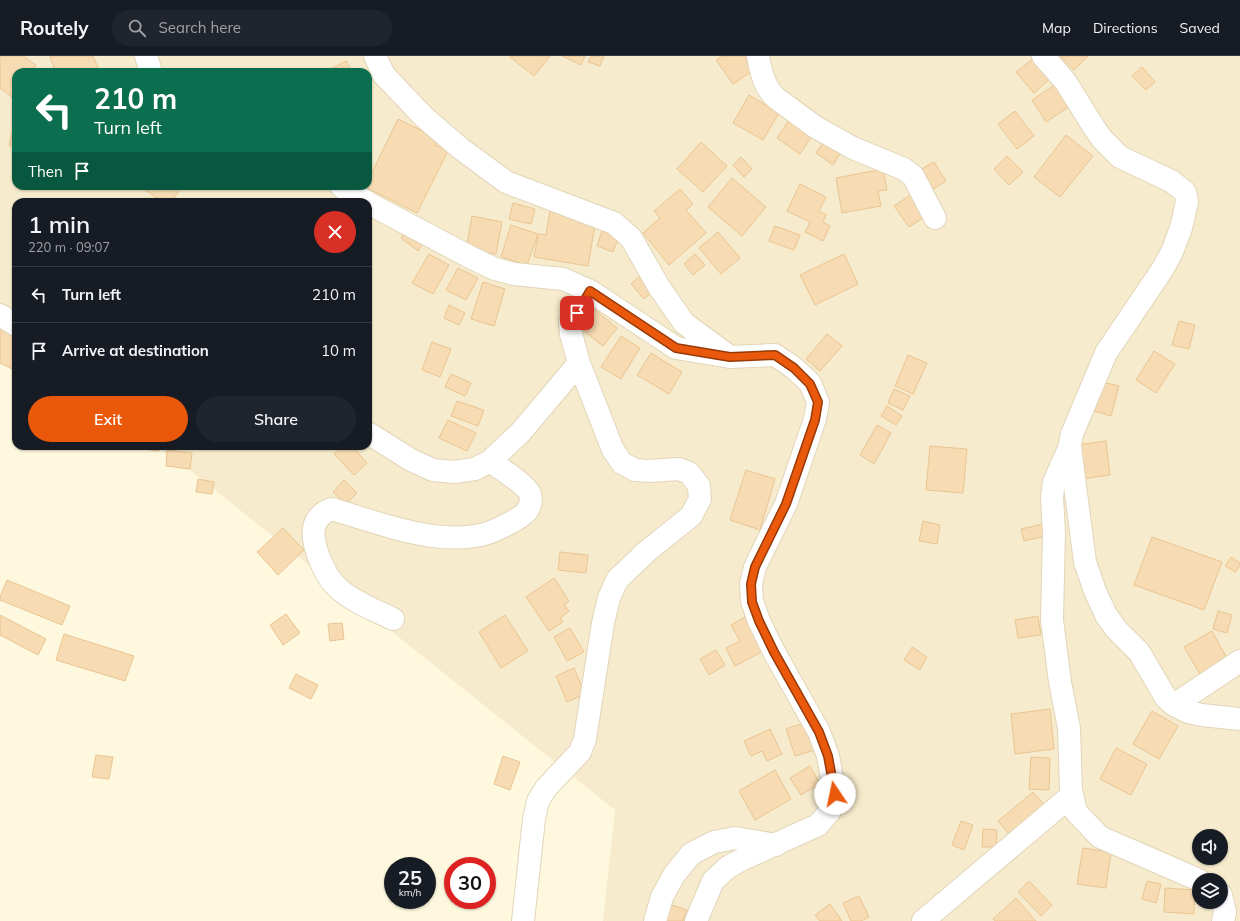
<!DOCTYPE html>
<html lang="en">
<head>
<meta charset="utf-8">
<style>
  :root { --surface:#171b24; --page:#20242c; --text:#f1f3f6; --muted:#9ea1a6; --line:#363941; --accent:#ea580c }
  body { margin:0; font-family:Mulish,sans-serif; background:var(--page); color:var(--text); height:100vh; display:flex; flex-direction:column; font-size:15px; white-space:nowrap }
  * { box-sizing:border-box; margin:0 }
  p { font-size:13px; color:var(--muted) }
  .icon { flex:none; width:22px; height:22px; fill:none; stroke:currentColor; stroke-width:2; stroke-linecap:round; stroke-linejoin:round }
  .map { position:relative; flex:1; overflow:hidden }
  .side { position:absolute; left:12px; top:142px; width:360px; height:252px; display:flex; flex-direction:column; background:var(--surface); border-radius:12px; box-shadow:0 1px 3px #0004 }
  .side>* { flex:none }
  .guide { position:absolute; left:12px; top:12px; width:360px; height:122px; border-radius:12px; box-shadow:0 1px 3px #0004; background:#0b6e4f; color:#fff; overflow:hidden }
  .tools { position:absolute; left:1192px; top:773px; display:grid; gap:8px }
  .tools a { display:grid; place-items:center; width:36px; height:36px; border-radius:50%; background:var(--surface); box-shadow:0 1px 3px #0004; font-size:20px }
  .speed { position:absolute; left:384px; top:801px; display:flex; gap:8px; font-size:20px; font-weight:700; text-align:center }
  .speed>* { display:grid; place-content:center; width:52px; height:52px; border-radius:50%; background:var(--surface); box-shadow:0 1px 3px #0004; line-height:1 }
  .speed small { font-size:10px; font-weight:400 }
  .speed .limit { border:6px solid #d22; background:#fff; color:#111 }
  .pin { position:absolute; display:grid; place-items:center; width:34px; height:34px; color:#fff; margin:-17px; border-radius:8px; box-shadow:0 2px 6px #0006 }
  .me { position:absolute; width:44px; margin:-22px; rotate:349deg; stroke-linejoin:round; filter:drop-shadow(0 0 3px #0008) }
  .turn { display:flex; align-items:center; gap:14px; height:84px; padding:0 16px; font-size:18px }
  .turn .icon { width:52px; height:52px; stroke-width:2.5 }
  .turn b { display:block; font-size:28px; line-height:34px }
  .then { display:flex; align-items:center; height:38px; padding:0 16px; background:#0003; gap:8px; font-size:15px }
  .round { display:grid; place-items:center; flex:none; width:42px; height:42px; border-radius:21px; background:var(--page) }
  .summary { display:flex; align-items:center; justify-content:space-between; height:68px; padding:0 16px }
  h1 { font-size:24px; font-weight:600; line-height:30px }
  .action { display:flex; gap:8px; margin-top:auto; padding:8px 16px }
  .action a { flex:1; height:46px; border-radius:24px; background:var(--accent); color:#fff; font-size:16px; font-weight:600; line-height:46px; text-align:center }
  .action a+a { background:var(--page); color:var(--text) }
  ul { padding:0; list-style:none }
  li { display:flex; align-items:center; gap:12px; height:56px; padding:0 16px; border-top:1px solid var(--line) }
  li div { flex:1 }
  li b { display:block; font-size:15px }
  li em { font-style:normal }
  header { display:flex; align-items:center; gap:24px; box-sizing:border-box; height:56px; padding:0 20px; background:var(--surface); border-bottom:1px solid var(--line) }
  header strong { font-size:19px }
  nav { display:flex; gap:22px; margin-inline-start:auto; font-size:14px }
  .search { width:280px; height:36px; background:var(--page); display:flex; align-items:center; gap:10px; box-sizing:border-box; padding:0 14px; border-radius:22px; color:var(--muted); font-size:15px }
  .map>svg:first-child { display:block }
  .residential { fill:#f6ebcc; fill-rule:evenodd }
  .building { fill:#f6dbb3; stroke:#eac592 }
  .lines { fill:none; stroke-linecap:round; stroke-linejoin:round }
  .minor-casing { stroke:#e2d5b9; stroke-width:24 }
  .minor { stroke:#fff; stroke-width:22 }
  .route-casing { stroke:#983908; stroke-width:10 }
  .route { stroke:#ea580c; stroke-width:7 }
</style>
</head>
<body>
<header>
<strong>Routely</strong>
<div class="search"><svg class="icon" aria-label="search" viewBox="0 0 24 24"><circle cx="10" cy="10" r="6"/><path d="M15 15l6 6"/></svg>Search here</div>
<nav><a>Map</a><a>Directions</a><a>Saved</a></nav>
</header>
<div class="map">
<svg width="1240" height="865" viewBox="0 0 1240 865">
  <rect width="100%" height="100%" fill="#fef8de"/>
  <path class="residential" d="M0,0h1240v865h-637l12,-111 -435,-348 -25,-16h213v-244h-352v152l-16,-10zM16,16h352v114h-352zM1199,780h22v22h-22zM1199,824h22v22h-22z"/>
  <path class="building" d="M0,0h23l13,9 -5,7h-15v22l-3,4 -13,-10z
    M51,0h42l7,16h-44l-6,-15z
    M510,0h40l-16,20 -24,-19z
    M562,0h23l-4,9z
    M591,0h13l-4,10 -12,-4z
    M722,0h22l10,14 -21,14 -17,-24z
    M1060,0h28l-14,14z
    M1035,1l17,20 -18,16 -18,-21z
    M346,5l6,11h-27z
    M1142,11l13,15 -9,8 -14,-14z
    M1056,28l14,22 -24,16 -14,-22z
    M749,39l30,18 -16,27 -30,-17z
    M1015,55l19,25 -17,13 -19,-25z
    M398,63l41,20 -4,6 13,6 -31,62 -52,-26 1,-1h2v-5z
    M789,64l23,16 -12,18 -23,-16z
    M13,73l3,1v17l-7,-2z
    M1066,79l27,21 -33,41 -26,-20z
    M825,84l17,11 -9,14 -17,-12z
    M701,86l26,24 -24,26 -26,-23z
    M1007,100l16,16 -14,13 -15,-16z
    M741,101l11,12 -8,8 -11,-12z
    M934,106l12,19 -14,9 -12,-20z
    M883,113l4,21 -9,1 3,15 -39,7 -6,-35z
    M732,122l34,29 -24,29 -34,-29z
    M800,128l26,13 -7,14 7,4 -3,7 7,4 -7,15 -18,-9 5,-10 -23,-11z
    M140,130h43l-12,16h-9z
    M680,133l13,15 -7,6 20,23 -37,32 -26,-32 17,-15 -6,-7z
    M912,138l14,22 -17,11 -15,-21z
    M513,147l22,6 -4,15 -22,-5z
    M550,153l32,5 -2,9 15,2 -7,41 -54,-9 4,-23 8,1z
    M472,160l30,6 -6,32 -30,-5z
    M511,169l27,9 -11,31 -26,-8z
    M775,170l25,9 -6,15 -25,-9z
    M407,174l17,12 -6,9 -17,-13z
    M602,175l17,5 -6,16 -16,-6z
    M718,176l22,26 -19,16 -22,-26z
    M429,198l20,11 -16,29 -21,-11z
    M695,198l10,11 -12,10 -9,-11z
    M844,198l14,30 -43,21 -15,-30z
    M458,212l20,10 -12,22 -20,-10z
    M640,220l13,15 -9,8 -13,-15z
    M483,226l22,7 -11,37 -23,-7z
    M449,249l16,8 -6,12 -15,-7z
    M589,249l28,23 -14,18 -29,-23z
    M1179,265l16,4 -6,24 -17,-4z
    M0,270l16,8v37l-16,-8z
    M827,278l15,12 -22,25 -14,-12z
    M621,280l19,12 -19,31 -20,-12z
    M432,286l19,7 -11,28 -18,-7z
    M1154,295l21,13 -19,29 -20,-13z
    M651,297l31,19 -13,22 -32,-19z
    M908,299l19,8 -14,31 -18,-8z
    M451,318l20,9 -6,13 -20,-9z
    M1102,326l17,4 -8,30 -17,-5z
    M894,333l16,7 -7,14 -15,-7z
    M457,345l27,9 -6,16 -27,-10z
    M887,350l15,10 -6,9 -15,-9z
    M448,364l28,13 -9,18 -28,-13z
    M877,369l14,8 -17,31 -14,-9z
    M1106,385l4,34 -29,4 -5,-34z
    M116,390h43v5z
    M343,390h9l15,17 -13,12 -20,-21z
    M930,390l37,3 -4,44 -37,-3z
    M167,394l25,3 -2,16 -24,-3z
    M746,414l29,9 -15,51 -30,-10z
    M198,423l16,3 -2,12 -16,-2z
    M344,424l13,13 -11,11 -13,-12z
    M923,465l17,4 -3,19 -18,-3z
    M1043,468l3,12 -22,5 -3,-12z
    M283,472l21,22 -26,25 -21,-23z
    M1152,481l70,25 -18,48 -70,-25z
    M560,496l28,3 -2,18 -28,-3z
    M1231,501l9,6v2l-4,7 -11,-6z
    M554,522l15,23 -5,4 5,6 -9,7 3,4 -14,9 -23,-34z
    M7,524l63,26 -8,19 -62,-25v-3z
    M1218,555l14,4 -5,18 -14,-4z
    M286,558l14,19 -17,12 -13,-20z
    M0,559l46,24 -8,16 -38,-20z
    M505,559l23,36 -27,17 -22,-36z
    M1038,560l3,19 -23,3 -3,-18z
    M745,561l18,34 -28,15 -9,-18 14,-7 -9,-16z
    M342,567l2,16 -14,2 -2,-17z
    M570,572l14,24 -17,9 -13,-24z
    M1212,575l16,29 -27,16 -17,-29z
    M64,578l70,22 -9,25 -69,-21z
    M912,591l15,10 -7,13 -16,-10z
    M716,594l9,15 -16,10 -9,-16z
    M574,612l11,26 -18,8 -11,-26z
    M296,618l22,11 -7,14 -22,-11z
    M1050,653l4,40 -39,5 -4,-40z
    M1152,655l26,15 -19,33 -26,-15z
    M809,665l9,28 -23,7 -9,-27z
    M770,673l12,25 -15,7 -5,-10 -11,5 -7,-15z
    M1116,692l31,16 -16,31 -31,-16z
    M96,699l17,2 -4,22 -17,-2z
    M503,700l17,6 -10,28 -16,-6z
    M1031,701l19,1 -1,32 -20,-1z
    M810,710l10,18 -19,11 -11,-17z
    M775,714l16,29 -36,21 -16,-29z
    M1033,736l15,17 -35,30 -15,-18z
    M961,765l12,4 -9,25 -12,-5z
    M983,773l14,1 -1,17h-14z
    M1083,792l28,4 -5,36 -29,-4z
    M1029,825l23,24 -11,11 -23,-24z
    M1147,825l14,3 -5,19 -14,-4z
    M1165,832l30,2 -1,24 -30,-2z
    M859,840l10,21 -8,4h-10l-8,-18z
    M1016,842l20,23h-41l-2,-2z
    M669,848l18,6 -4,11h-19z
    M830,848l12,17h-22l-5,-6z"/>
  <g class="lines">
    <defs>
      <path id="minor" d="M146,0l5,16
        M375,0l9,19 40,42 36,31 46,34 108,41 17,15 28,49 25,36 42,31
        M758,0c3,16 6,31 18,42l38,28 39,22 51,21 9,7 22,42
        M1043,0l22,25 30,48 7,10 18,18 51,24 13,10 2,4 1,7 -6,26 -9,24 -10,18 -56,83 -34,81 -2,10 1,11 14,107 10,29 11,24 10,14 23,23 27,46 8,7 14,7 14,3 38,4
        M341,130l9,7 17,9
        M368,147l102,54 25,12 19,5 49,5 27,12 86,57 54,9 45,-2 19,13 16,15 8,19 -3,17 -29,85 -31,63 -4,17 1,17 7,20 15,31 45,80 9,24 7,38 -5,17 -12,14 -75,34 -15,8 -15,14 -17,40
        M0,259l16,10
        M368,377l43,27 22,10 21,2 21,-3 15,-8 30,-28 59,-70
        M1070,390l-16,36 -2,15 2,35 -2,88 8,62 9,46 2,62 5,22 24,25 99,43
        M393,563c-18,-9 -38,-16 -54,-30 -13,-10 -28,-44 -25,-61 2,-10 9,-16 18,-19 33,10 66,22 100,27 16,2 34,2 49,-1 10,-2 40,-16 46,-24 3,-4 5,-12 3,-17 -3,-9 -31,-26 -40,-33
        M1174,649l66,-44
        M1221,839l4,17 -2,9
        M523,865l11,-102 4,-18 8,-13 34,-36 5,-13 18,-116 6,-25 8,-18 29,-28 45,-36 9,-17 -1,-13 -10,-13 -10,-4 -30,2 -14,-1 -13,-7 -9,-13 -34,-87 -8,-29 -1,-11 20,-32
        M655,865l7,-24 12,-22 17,-21 23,-12 21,-4 41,7
        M923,865l149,-126"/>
    </defs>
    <use href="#minor" class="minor-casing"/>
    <use href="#minor" class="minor"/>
  </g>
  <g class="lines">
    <defs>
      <path id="route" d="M577,257l13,-22 86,57 54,9 45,-2 19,13 16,16 8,18 -3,18 -29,84 -31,63 -4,17 1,18 7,19 15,31 45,80 9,24 7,38"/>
    </defs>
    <use href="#route" class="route-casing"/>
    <use href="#route" class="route"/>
  </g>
</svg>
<div class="tools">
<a><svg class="icon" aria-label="sound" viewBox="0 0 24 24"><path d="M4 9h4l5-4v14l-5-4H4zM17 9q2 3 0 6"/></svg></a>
<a><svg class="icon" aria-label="layers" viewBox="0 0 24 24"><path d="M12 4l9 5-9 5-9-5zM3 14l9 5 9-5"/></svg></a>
</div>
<div class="speed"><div>25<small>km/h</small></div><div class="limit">30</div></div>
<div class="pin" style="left:577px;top:257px;background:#d93025"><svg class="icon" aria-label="arrive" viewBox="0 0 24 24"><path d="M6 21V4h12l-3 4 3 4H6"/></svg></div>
<svg class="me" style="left:835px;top:738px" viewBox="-20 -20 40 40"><circle r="19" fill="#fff"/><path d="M0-13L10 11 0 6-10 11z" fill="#ea580c"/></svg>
<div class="guide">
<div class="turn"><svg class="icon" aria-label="left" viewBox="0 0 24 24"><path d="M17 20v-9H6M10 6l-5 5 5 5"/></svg><div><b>210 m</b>Turn left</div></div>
<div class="then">Then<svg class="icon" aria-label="arrive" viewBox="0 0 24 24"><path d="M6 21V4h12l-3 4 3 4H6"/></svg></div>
</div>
<section class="side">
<div class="summary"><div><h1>1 min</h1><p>220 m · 09:07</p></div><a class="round" style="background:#d93025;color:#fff"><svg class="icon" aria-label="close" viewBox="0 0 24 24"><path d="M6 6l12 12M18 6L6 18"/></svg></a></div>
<ul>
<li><svg class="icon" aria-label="left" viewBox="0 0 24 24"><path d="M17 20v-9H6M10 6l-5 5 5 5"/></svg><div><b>Turn left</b></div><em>210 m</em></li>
<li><svg class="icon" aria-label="arrive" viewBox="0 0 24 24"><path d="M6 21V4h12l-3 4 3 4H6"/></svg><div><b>Arrive at destination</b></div><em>10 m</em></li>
</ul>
<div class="action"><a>Exit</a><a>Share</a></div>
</section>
</div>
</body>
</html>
